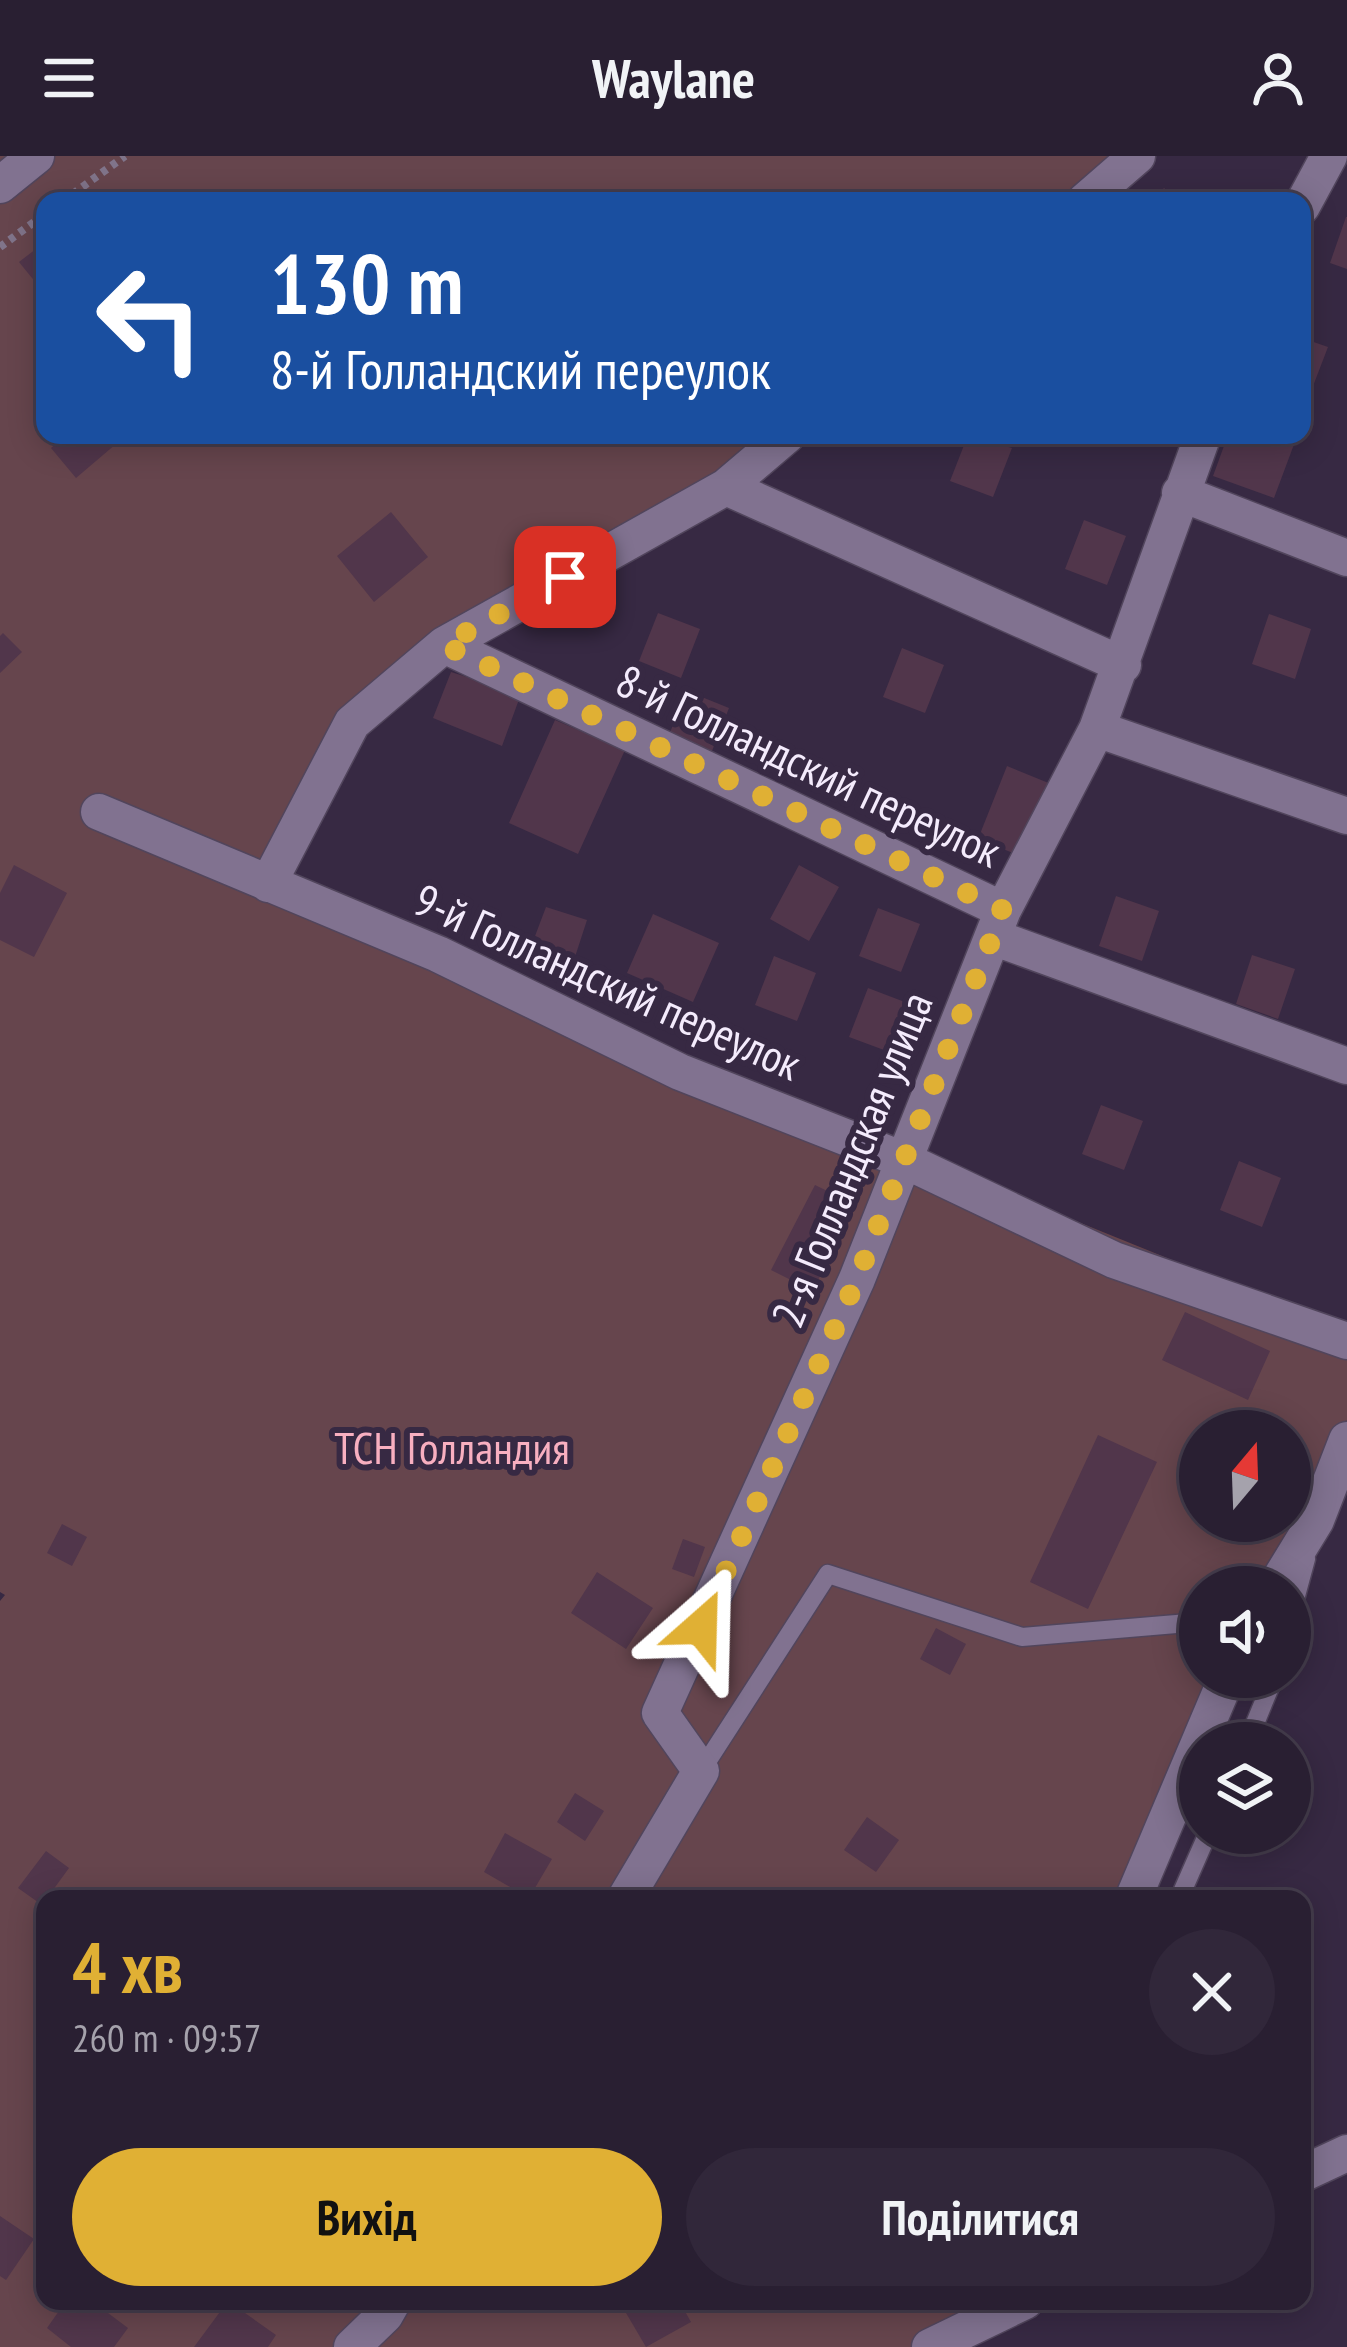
<!DOCTYPE html>
<html lang="uk">
<head>
<meta charset="utf-8">
<style>
  :root { --surface:#291f32; --page:#31273a; --text:#f1f3f6; --muted:#a5a2ac; --line:#453d4d; --accent:#e0b034 }
  body { margin:0; font-family:"PT Sans Narrow",sans-serif; background:var(--page); color:var(--text); height:100vh; display:flex; flex-direction:column; font-size:45px; white-space:nowrap }
  * { box-sizing:border-box; margin:0 }
  p { font-size:39px; color:var(--muted) }
  .icon { flex:none; width:66px; height:66px; fill:none; stroke:currentColor; stroke-width:2; stroke-linecap:round; stroke-linejoin:round }
  .map { position:relative; flex:1; overflow:hidden }
  .sheet { position:absolute; left:36px; top:1734px; width:1275px; height:420px; display:flex; flex-direction:column; background:var(--surface); border-radius:24px; box-shadow:0 6px 30px #0003,0 0 0 3px var(--line) }
  .sheet>* { flex:none }
  .top-card { position:absolute; left:36px; top:36px; width:1275px; height:252px; border-radius:24px; box-shadow:0 6px 30px #0003,0 0 0 3px var(--line); background:#1a4fa0; color:#fff; overflow:hidden }
  .needle { width:78px; rotate:19deg }
  .tools { position:absolute; left:1179px; top:1254px; display:grid; gap:24px }
  .tools a { display:grid; place-items:center; width:132px; height:132px; border-radius:50%; background:var(--surface); box-shadow:0 6px 30px #0003,0 0 0 3px var(--line); font-size:60px }
  .pin { position:absolute; display:grid; place-items:center; width:102px; height:102px; color:#fff; margin:-51px; border-radius:24px; box-shadow:0 6px 18px #0006 }
  .me { position:absolute; width:132px; margin:-66px; rotate:25deg; stroke-linejoin:round; filter:drop-shadow(0 0 9px #0008) }
  .turn { display:flex; align-items:center; gap:42px; height:252px; padding:0 36px; font-size:54px }
  .turn .icon { width:156px; height:156px; stroke-width:2.5 }
  .turn b { display:block; font-size:84px; line-height:102px }
  .round { display:grid; place-items:center; flex:none; width:126px; height:126px; border-radius:63px; background:var(--page) }
  .headline { display:flex; align-items:center; justify-content:space-between; height:204px; padding:0 36px }
  h1 { font-size:72px; font-weight:800; line-height:90px; color:var(--accent) }
  .action { display:flex; gap:24px; margin-top:auto; padding:24px 36px }
  .action a { flex:1; height:138px; border-radius:72px; background:var(--accent); color:#111; font-size:48px; font-weight:800; line-height:138px; text-align:center }
  .action a+a { background:var(--page); color:var(--text) }
  header { display:flex; justify-content:space-between; align-items:center; height:156px; padding:0 36px; background:var(--surface); font-size:54px; font-weight:800 }
  .map>svg:first-child { display:block }
  .green { fill:#66454d; fill-rule:evenodd }
  .building { fill:#51364b }
  .lines { fill:none; stroke-linecap:round; stroke-linejoin:round }
  .service-casing { stroke:#51455c; stroke-width:21 }
  .minor-casing { stroke:#51455c; stroke-width:39 }
  .path { stroke:#80748a; stroke-width:8; stroke-dasharray:6 6; stroke-linecap:butt }
  .service { stroke:#817290; stroke-width:18 }
  .minor { stroke:#817290; stroke-width:36 }
  .route { stroke:#e0b034; stroke-width:21; stroke-dasharray:0 37.8 }
  .labels { text-anchor:middle; dominant-baseline:central; stroke-width:12; stroke-linejoin:round; paint-order:stroke }
  .street-label { font-size:45px; fill:#f4ebfc; stroke:#372943 }
  .park-label { font-size:45px; fill:#f8afc0; stroke:#372943 }
</style>
</head>
<body>
<header><svg class="icon" aria-label="menu" viewBox="0 0 24 24"><path d="M4 6h16M4 12h16M4 18h16"/></svg>Waylane<svg class="icon" aria-label="person" viewBox="0 0 24 24"><circle cx="12" cy="8" r="4"/><path d="M4 21q1-7 8-7t8 7"/></svg></header>
<div class="map">
<svg width="1347" height="2191" viewBox="0 0 1347 2191">
  <rect width="100%" height="100%" fill="#372943"/>
  <path class="green" d="M0,0h1132l-52,45h-1035v234h732l-430,286 -71,158 642,278 429,174v89l-37,96 -44,71h-66v90h20l-95,222h-1080v402h959l-92,46h-912v-746l5,-6 -5,-3zM1200,1275h90v90h-90z"/>
  <path class="building" d="M1164,32l15,13h-27z
    M1346,61h1v52l-17,-6z
    M45,86v52l-26,-32z
    M1302,182l26,9 -23,60 -3,-1z
    M66,279h55l2,3 -47,40 -25,-30z
    M968,279l44,13 -19,49 -43,-16z
    M1228,279h58l10,4 -22,59 -61,-22z
    M391,356l37,45 -54,45 -37,-46z
    M1084,364l42,16 -19,49 -42,-16z
    M658,457l42,16 -19,49 -42,-17z
    M1269,458l42,15 -16,50 -43,-15z
    M3,477l19,19 -22,21v-37z
    M902,492l42,17 -19,48 -42,-16z
    M451,516l70,22 -19,52 -69,-28z
    M687,535l42,17 -19,48 -44,-14z
    M555,564l70,30 -47,104 -69,-31z
    M1007,610l44,18 -28,73 -45,-18z
    M14,709l53,28 -33,64 -34,-17v-47z
    M799,709l40,22 -30,54 -39,-22z
    M1116,740l43,15 -17,50 -43,-15z
    M546,751l41,13 -13,40 -42,-16z
    M878,752l42,16 -19,48 -42,-16z
    M653,758l66,29 -26,59 -66,-29z
    M1252,799l43,14 -17,50 -42,-15z
    M774,800l42,17 -19,48 -42,-16z
    M868,832l42,16 -18,49 -43,-16z
    M1101,949l42,16 -19,49 -42,-16z
    M1239,1005l42,17 -19,49 -42,-17z
    M815,1029l39,19 -41,87 -42,-21z
    M1185,1156l85,39 -22,49 -86,-40z
    M1098,1279l59,27 -69,147 -58,-27z
    M62,1368l25,13 -15,29 -25,-13z
    M683,1383l22,8 -11,30 -22,-8z
    M597,1416l56,36 -27,41 -55,-36z
    M936,1472l30,16 -16,31 -30,-16z
    M575,1637l29,18 -19,30 -28,-19z
    M867,1661l32,23 -23,32 -32,-22z
    M505,1677l47,26 -23,39 -45,-26z
    M46,1695l23,17 -27,37 -24,-17z
    M0,2060l34,23 -28,41 -6,-4z
    M66,2145h26l36,27 -14,19h-43l-24,-19z
    M228,2145l48,34 -8,12h-74z
    M619,2145h60l12,21 -45,25z"/>
  <g class="lines">
    <defs>
      <path id="service" d="M1290,1462l16,-59
        M1247,1587l27,-66
        M701,1615l127,-197 194,63 178,-15
        M1179,1743l29,-66"/>
      <path id="minor" d="M0,29l36,-29
        M1085,45l52,-45
        M1302,50l27,-50
        M726,331l397,178
        M1180,337l167,65
        M444,489l559,265
        M1097,573l250,87
        M99,656l339,142 242,118 226,89 208,99 233,81
        M268,728l84,-161 92,-78 282,-158 61,-52
        M993,781l354,129
        M1275,1431l41,-67 31,-80
        M625,1743l76,-128 -41,-58 197,-434 146,-369 94,-181 106,-294
        M1133,1743l94,-222
        M1302,2018l45,-21
        M352,2191l33,-32 8,-14
        M930,2191l95,-46"/>
    </defs>
    <use href="#service" class="service-casing"/>
    <use href="#minor" class="minor-casing"/>
    <path class="path" d="M63,45l62,-45
      M0,91l45,-33"/>
    <use href="#service" class="service"/>
    <use href="#minor" class="minor"/>
  </g>
  <g class="lines">
    <path class="route" d="M565,421l-121,68 559,265 -146,369 -156,348"/>
  </g>
  <g class="labels">
    <g class="street-label">
      <text transform="translate(809 609) rotate(25)">8-й Голландский переулок</text>
      <text transform="translate(608 825) rotate(24)">9-й Голландский переулок</text>
      <text transform="translate(851 1003) rotate(-68)">2-я Голландская улица</text>
    </g>
    <g class="park-label">
      <text x="452" y="1291">ТСН Голландия</text>
    </g>
  </g>
</svg>
<div class="tools">
<a><svg class="needle" viewBox="-14 -14 28 28"><path d="M0-13l5 13h-10z" fill="#e53935"/><path d="M0 13l5-13h-10z" fill="#a5a2ac"/></svg></a>
<a><svg class="icon" aria-label="sound" viewBox="0 0 24 24"><path d="M4 9h4l5-4v14l-5-4H4zM17 9q2 3 0 6"/></svg></a>
<a><svg class="icon" aria-label="layers" viewBox="0 0 24 24"><path d="M12 4l9 5-9 5-9-5zM3 14l9 5 9-5"/></svg></a>
</div>
<div class="pin" style="left:565px;top:421px;background:#d93025"><svg class="icon" aria-label="arrive" viewBox="0 0 24 24"><path d="M6 21V4h12l-3 4 3 4H6"/></svg></div>
<svg class="me" style="left:701px;top:1471px" viewBox="-20 -20 40 40"><path d="M0-17L14 15 0 8-14 15z" fill="#e0b034" stroke="#fff" stroke-width="4"/></svg>
<div class="top-card">
<div class="turn"><svg class="icon" aria-label="left" viewBox="0 0 24 24"><path d="M17 20v-9H6M10 6l-5 5 5 5"/></svg><div><b>130 m</b>8-й Голландский переулок</div></div>
</div>
<section class="sheet">
<div class="headline"><div><h1>4 хв</h1><p>260 m · 09:57</p></div><a class="round"><svg class="icon" aria-label="close" viewBox="0 0 24 24"><path d="M6 6l12 12M18 6L6 18"/></svg></a></div>
<div class="action"><a>Вихід</a><a>Поділитися</a></div>
</section>
</div>
</body>
</html>
